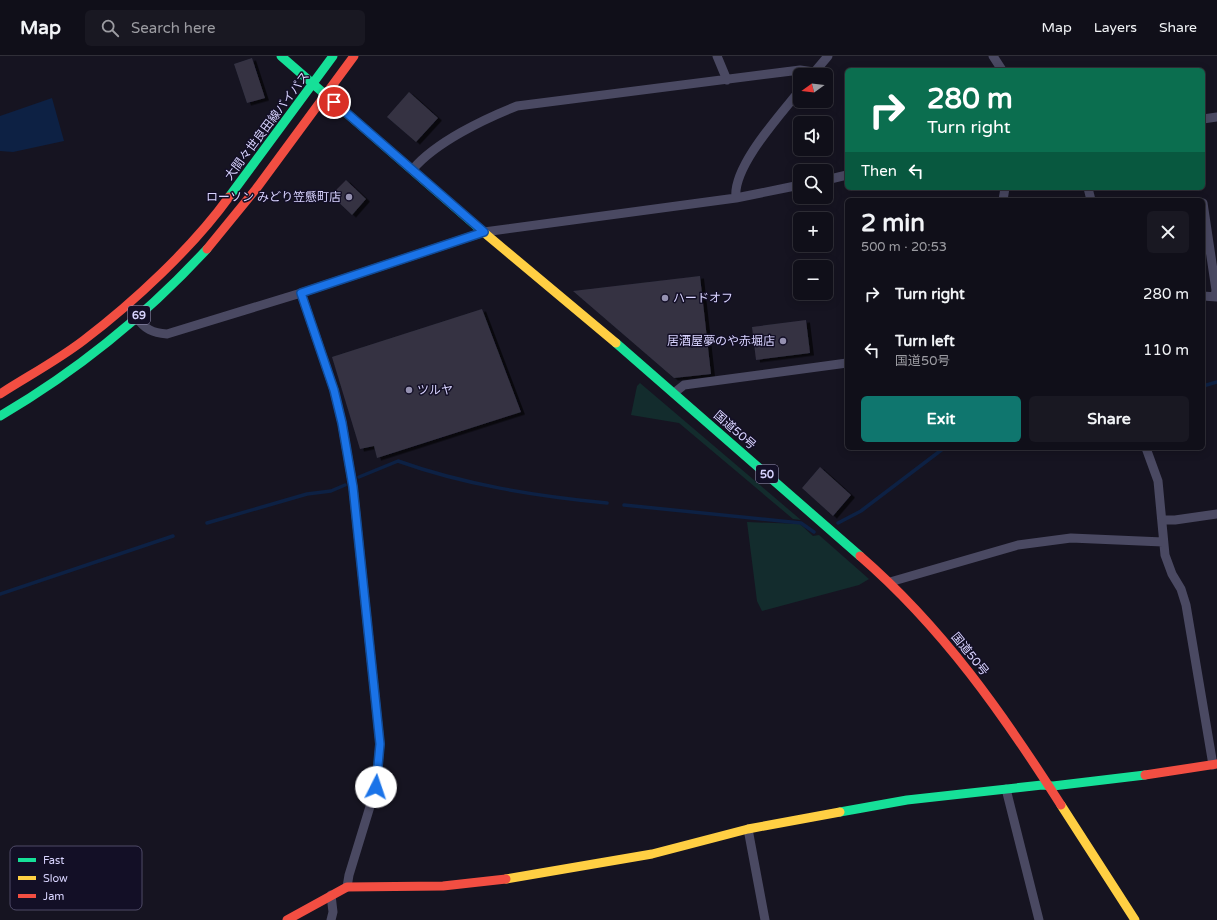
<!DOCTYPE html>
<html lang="en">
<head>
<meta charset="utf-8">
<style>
  :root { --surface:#100f19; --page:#191822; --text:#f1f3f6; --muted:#9c9ca2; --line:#302f38; --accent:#0f766e }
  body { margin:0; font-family:"Varela Round","Noto Sans JP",sans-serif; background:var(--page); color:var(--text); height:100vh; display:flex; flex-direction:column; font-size:15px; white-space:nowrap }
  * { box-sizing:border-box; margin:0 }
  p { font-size:13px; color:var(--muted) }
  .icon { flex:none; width:22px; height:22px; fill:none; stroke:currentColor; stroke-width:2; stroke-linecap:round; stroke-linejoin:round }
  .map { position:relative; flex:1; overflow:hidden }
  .side { position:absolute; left:845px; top:142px; width:360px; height:252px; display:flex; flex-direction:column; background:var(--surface); border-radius:6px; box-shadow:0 2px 10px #0003,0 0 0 1px var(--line) }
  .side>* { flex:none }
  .guide { position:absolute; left:845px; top:12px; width:360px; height:122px; border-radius:6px; box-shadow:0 2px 10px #0003,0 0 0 1px var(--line); background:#0b6e4f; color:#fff; overflow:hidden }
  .needle { width:26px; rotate:255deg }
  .fabs { position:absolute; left:793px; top:12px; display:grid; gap:8px }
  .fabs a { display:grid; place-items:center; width:40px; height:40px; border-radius:6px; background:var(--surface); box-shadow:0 2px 10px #0003,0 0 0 1px var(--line); font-size:20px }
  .pin { position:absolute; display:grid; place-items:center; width:34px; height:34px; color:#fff; margin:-17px; border:2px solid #fff; border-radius:50%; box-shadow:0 1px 4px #0007 }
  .me { position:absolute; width:44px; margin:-22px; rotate:4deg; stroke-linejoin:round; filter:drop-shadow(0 0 3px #0008) }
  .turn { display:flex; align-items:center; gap:14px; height:84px; padding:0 16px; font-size:18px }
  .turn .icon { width:52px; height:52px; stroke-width:2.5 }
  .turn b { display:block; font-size:28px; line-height:34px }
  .then { display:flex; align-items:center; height:38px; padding:0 16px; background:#0003; gap:8px; font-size:15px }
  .round { display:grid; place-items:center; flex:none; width:42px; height:42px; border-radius:6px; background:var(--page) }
  .overview { display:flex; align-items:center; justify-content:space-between; height:68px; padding:0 16px }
  h1 { font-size:24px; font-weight:700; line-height:30px }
  .primary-button { display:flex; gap:8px; margin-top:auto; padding:8px 16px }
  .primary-button a { flex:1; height:46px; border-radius:6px; background:var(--accent); color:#fff; font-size:16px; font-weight:700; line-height:46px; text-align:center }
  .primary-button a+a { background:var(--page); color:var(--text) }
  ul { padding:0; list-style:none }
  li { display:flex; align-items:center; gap:12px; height:56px; padding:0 16px }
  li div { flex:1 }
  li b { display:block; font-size:15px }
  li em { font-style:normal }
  header { display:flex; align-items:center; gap:24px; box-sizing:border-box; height:56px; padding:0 20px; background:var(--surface); border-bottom:1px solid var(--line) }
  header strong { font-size:19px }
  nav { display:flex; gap:22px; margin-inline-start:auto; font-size:14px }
  .search { width:280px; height:36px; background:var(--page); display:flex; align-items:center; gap:10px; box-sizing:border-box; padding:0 14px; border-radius:6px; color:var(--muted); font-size:15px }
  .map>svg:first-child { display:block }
  .green { fill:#132c2d }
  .water { fill:#0d2144 }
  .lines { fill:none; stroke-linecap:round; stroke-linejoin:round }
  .stream { stroke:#0d2144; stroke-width:3.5 }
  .building { fill:#343243; filter:url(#shadow) }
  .street { stroke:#4a4962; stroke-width:9 }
  .fast { stroke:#16e098; stroke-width:9 }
  .slow { stroke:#ffcf43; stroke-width:9 }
  .jam { stroke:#f24e42; stroke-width:9 }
  .route-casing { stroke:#114b97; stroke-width:10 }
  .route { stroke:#1a73e8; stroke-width:7 }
  .poi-dot { fill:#9591b1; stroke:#130f26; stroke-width:1.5 }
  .labels { text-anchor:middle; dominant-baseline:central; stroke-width:3; stroke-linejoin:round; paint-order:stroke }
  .shield { fill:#130f26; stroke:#9e99be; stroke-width:1 }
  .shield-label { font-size:11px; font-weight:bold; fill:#d9d4ff }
  .street-label { font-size:12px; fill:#d9d4ff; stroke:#130f26 }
  .poi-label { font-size:12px; fill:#d9d4ff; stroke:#130f26; text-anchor:end }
  .key { fill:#130f26; stroke:#4e4a67; stroke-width:1 }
  .key-label { font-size:11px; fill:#d9d4ff }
</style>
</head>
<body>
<header>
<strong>Map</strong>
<div class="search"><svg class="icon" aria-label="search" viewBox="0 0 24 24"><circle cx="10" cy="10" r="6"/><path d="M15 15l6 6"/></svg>Search here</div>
<nav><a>Map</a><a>Layers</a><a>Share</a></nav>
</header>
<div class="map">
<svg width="1217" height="864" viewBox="0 0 1217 864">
  <defs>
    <filter id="shadow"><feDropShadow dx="4" dy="2.5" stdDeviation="0" flood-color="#0009"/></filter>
  </defs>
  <rect width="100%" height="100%" fill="#161421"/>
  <path class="green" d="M640,327l161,137 -8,-1 -114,-96 -48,-8 6,-29z
    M747,466l53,2 13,12 6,-1 50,44 -10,6 -97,26 -5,-10z"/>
  <path class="water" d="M52,42l12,43 -51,11 -13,-1v-35z"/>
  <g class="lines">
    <path class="stream" d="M1203,330l14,-4
      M359,421l39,-16c67,24 138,35 209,42
      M624,449l177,18 13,9
      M207,467l100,-29 24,-3 14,-6
      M838,467l23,-12 83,-63
      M0,538l173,-58"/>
  </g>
  <path class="building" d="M252,2l13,40 -18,5 -13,-39z
    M409,36l29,26 -22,24 -29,-25z
    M346,124l20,19 -14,16 -21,-20z
    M700,220l11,98 -37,4 -101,-87z
    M482,253l39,103 -144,46 -3,-12 -14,3 -28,-92z
    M806,264l4,33 -54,7 -4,-33z
    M820,411l31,28 -18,21 -31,-28z"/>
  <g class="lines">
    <path class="street" d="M717,0l10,24
      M993,0l9,14
      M812,19l16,-19
      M1203,63l14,-2
      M413,113c23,-27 71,-50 104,-63l283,-36 14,2
      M826,124l21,-5
      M1088,132l3,12
      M736,142c-4,-31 45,-84 64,-108
      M1003,144l2,-12
      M1203,147l13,87 -1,7
      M301,237l33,97 8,33 11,64 27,257 -4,43 -27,88 -2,12
      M1203,240l14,1
      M136,261c9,12 16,16 31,17l134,-41 183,-61 252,-34 64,-13
      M674,337l10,-8 163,-22
      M1146,392l12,33 7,74 7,19 9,15 5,16 27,160
      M1162,464h13l42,-6
      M890,526l128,-37 53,-7 92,4
      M1006,733l33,131
      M748,773l17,91
      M331,864l2,-8 -2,-17"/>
    <path class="fast" d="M281,0l200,174
      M229,141l104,-141
      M616,287l244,213
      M0,360c77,-45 147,-102 207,-167
      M840,756l67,-12 135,-15 11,1 92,-11"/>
    <path class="slow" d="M481,174l135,113
      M1061,749l74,115
      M506,823l146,-25 96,-25 92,-17"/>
    <path class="jam" d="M207,193l49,-60 98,-133
      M0,338c28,-18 58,-34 84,-54 50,-38 109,-93 145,-143
      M860,500c83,72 143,158 201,249
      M1145,719l72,-11
      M287,864l60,-33 96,-1 63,-7"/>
  </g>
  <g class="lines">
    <defs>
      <path id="route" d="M334,46l150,130 -183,61 33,97 8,33 11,64 27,257 -4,43"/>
    </defs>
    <use href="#route" class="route-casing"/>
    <use href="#route" class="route"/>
  </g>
  <g class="poi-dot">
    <circle cx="349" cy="141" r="4"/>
    <circle cx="665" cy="242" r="4"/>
    <circle cx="783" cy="285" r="4"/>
    <circle cx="409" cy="334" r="4"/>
  </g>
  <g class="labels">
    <g class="shield">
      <rect x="128" y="250" width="22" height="18" rx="3"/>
      <rect x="756" y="409" width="22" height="18" rx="3"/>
    </g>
    <g class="shield-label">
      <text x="139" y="259">69</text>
      <text x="767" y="418">50</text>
    </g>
    <g class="street-label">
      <text transform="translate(267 70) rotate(-53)">大間々世良田線バイパス</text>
      <text transform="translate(735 374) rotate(41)">国道50号</text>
      <text transform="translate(970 598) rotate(51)">国道50号</text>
    </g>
    <g class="poi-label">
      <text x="341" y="141">ローソン みどり笠懸町店</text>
      <text x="673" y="242" text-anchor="start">ハードオフ</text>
      <text x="775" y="285">居酒屋夢のや赤堀店</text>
      <text x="417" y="334" text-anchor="start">ツルヤ</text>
    </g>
  </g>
  <rect x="10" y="790" width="132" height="64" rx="6" class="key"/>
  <rect x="18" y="802" width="18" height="4" fill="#16e098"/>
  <rect x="18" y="820" width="18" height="4" fill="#ffcf43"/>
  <rect x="18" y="838" width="18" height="4" fill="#f24e42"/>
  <g class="key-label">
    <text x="43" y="808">Fast</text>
    <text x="43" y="826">Slow</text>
    <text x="43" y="844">Jam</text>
  </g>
</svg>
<div class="fabs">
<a><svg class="needle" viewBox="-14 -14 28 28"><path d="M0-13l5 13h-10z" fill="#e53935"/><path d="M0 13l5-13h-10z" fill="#9c9ca2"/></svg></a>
<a><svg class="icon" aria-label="sound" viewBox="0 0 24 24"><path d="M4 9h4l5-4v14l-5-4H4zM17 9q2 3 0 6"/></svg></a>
<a><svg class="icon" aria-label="search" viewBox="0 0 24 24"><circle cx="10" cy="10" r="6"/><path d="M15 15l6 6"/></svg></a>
<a>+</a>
<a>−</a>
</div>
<div class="pin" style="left:334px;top:46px;background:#d93025"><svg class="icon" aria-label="arrive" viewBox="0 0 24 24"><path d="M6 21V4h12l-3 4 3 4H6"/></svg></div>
<svg class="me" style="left:376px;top:731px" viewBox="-20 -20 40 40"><circle r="19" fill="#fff"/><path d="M0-13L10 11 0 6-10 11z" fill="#1a73e8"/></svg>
<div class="guide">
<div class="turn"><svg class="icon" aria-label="right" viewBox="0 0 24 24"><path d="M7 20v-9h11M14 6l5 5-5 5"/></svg><div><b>280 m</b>Turn right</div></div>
<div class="then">Then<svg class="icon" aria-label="left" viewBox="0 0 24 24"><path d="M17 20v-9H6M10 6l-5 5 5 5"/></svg></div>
</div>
<section class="side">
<div class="overview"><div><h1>2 min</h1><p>500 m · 20:53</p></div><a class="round"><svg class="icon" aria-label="close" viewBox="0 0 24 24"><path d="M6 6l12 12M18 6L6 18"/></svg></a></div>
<ul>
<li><svg class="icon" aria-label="right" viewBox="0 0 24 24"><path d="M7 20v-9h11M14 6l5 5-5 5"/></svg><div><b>Turn right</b></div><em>280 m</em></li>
<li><svg class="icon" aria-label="left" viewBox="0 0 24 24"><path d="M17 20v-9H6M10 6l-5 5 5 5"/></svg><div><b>Turn left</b><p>国道50号</p></div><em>110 m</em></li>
</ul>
<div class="primary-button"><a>Exit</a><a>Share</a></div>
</section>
</div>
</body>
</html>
